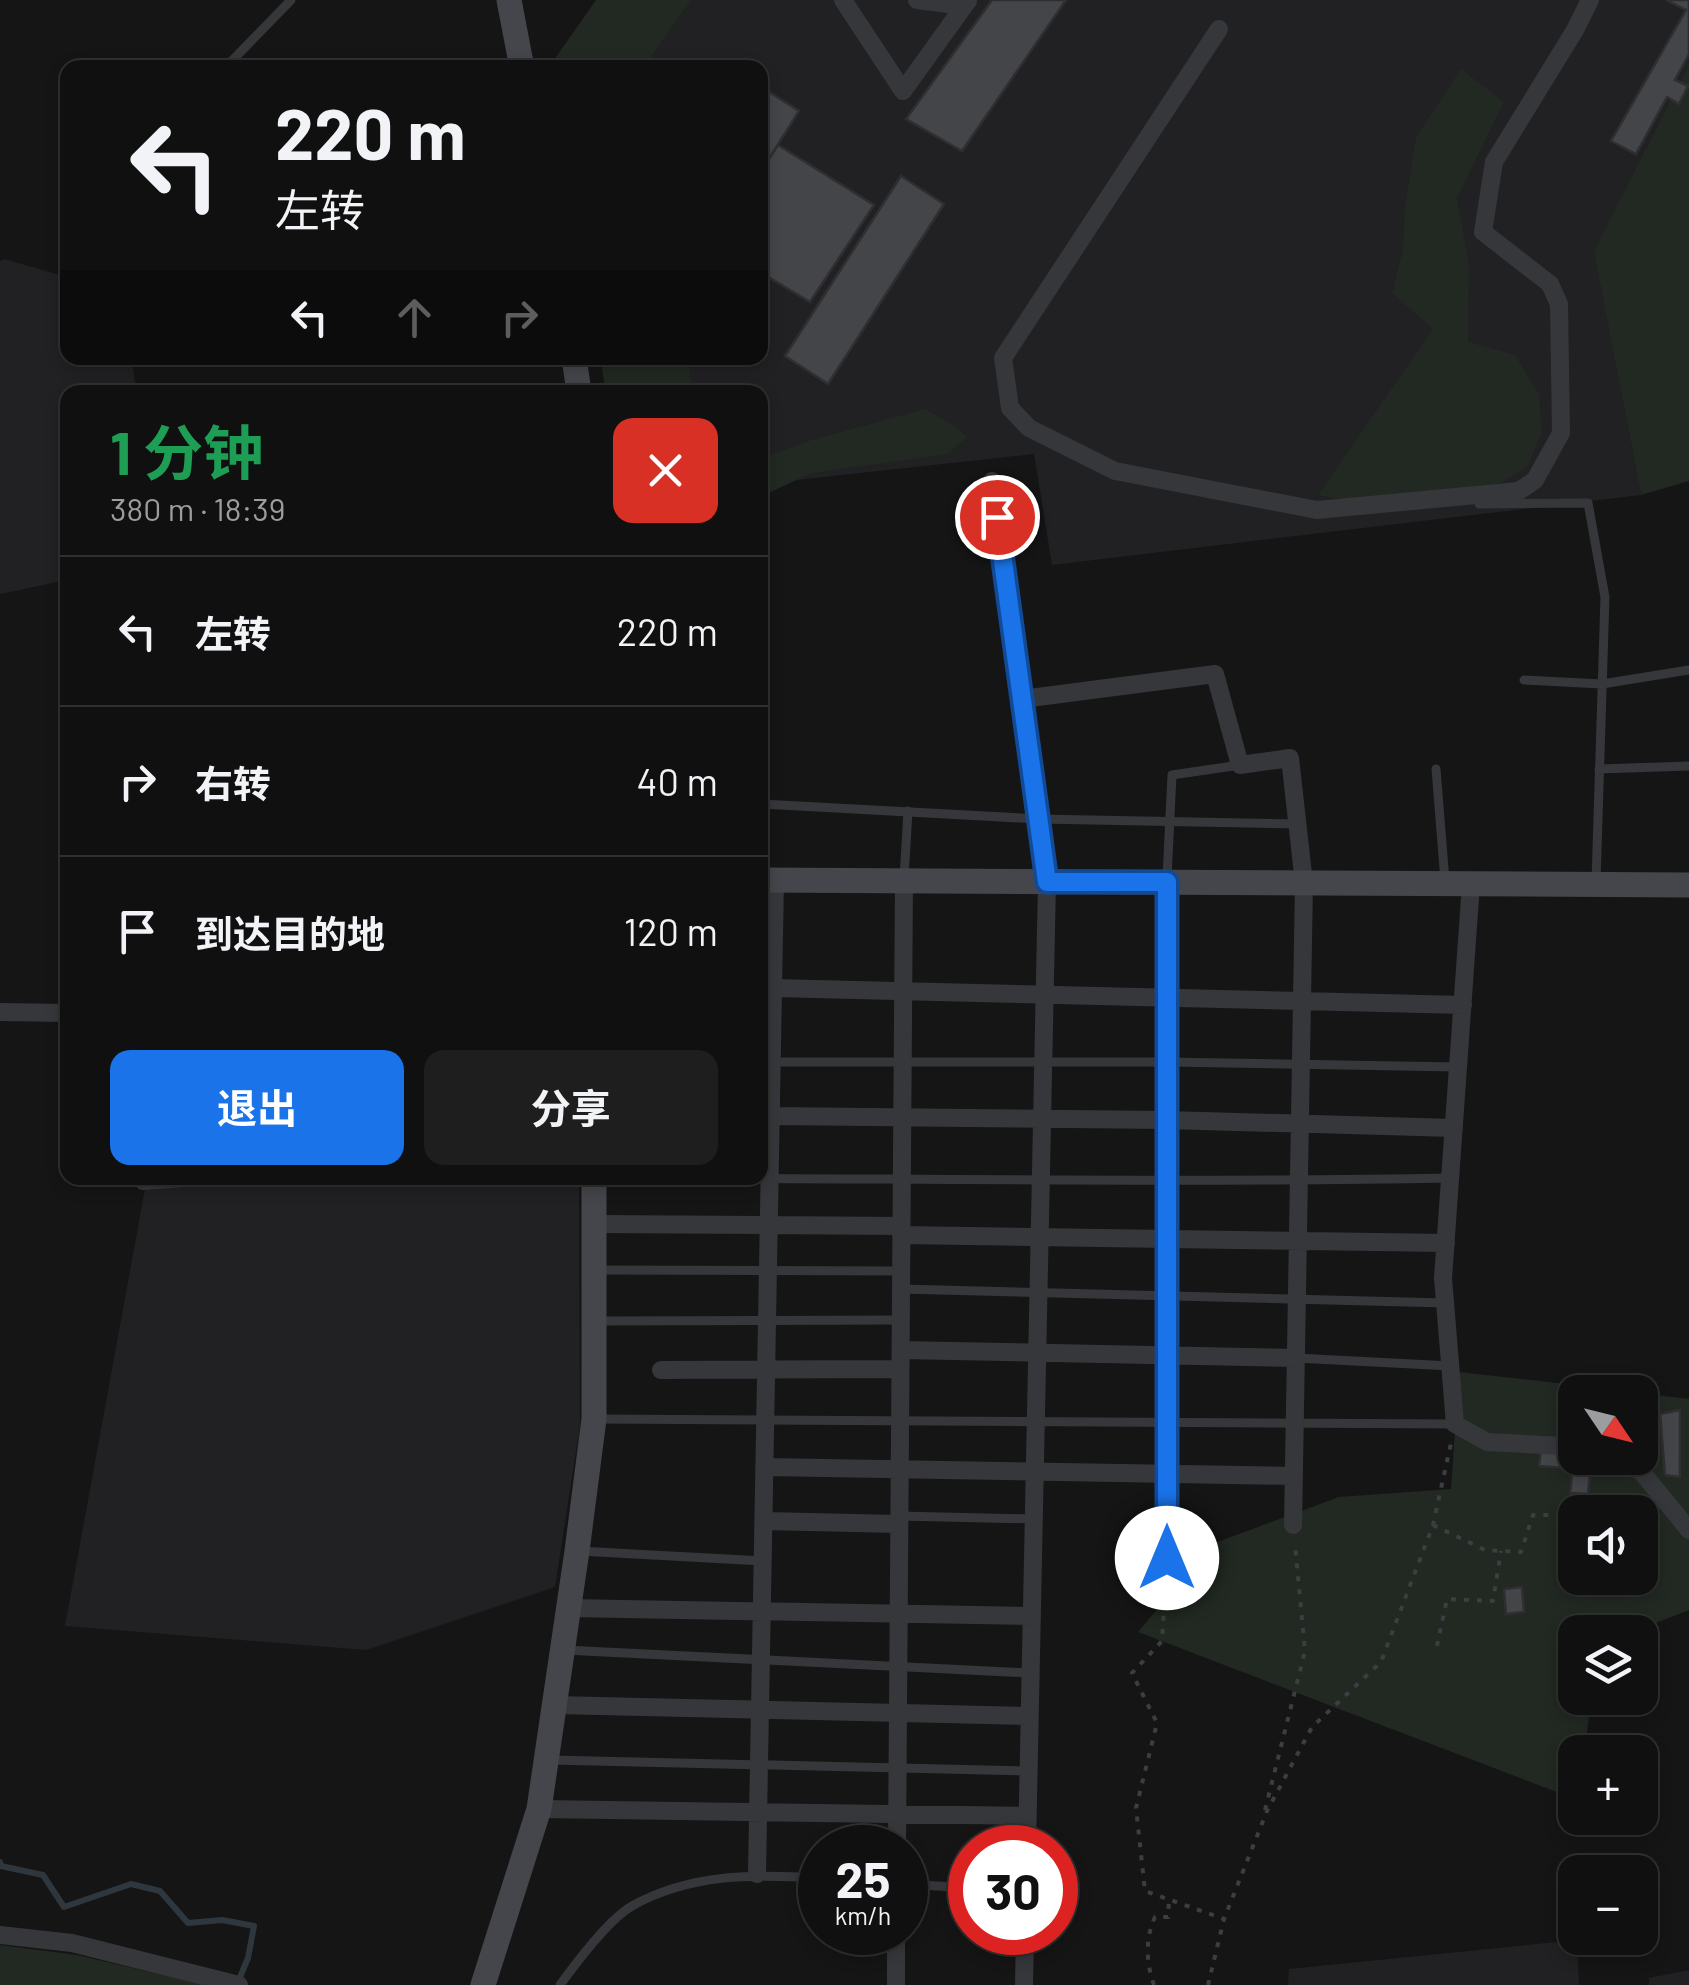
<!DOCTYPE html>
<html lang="zh">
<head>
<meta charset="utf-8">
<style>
  :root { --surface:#101010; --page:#1e1e1e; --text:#f1f3f6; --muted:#9c9d9f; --line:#303030; --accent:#1a73e8 }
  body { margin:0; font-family:Barlow,"Noto Sans SC",sans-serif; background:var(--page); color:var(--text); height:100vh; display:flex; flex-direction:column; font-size:38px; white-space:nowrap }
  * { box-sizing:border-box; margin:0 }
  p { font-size:32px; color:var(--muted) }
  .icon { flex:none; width:55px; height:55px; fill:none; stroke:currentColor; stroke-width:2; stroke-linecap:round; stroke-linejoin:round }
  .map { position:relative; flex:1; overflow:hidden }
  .details { position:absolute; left:60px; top:385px; width:708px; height:800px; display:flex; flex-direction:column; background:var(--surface); border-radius:20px; box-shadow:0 5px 15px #0003,0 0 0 2px var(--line) }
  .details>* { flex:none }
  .banner { position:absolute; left:60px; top:60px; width:708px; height:305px; border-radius:20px; box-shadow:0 5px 15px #0003,0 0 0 2px var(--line); background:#101010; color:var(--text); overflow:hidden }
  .needle { width:65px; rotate:125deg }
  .tools { position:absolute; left:1558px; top:1375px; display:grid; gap:20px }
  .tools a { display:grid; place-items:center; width:100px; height:100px; border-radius:20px; background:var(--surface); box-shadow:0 5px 15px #0003,0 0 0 2px var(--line); font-size:50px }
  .speed { position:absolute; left:798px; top:1825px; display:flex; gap:20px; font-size:50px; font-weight:700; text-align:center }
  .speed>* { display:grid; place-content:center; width:130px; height:130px; border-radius:50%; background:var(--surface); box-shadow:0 5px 15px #0003,0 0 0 2px var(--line); line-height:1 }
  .speed small { font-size:25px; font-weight:400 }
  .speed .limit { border:15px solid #d22; background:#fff; color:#111 }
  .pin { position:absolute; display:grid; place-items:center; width:85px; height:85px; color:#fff; margin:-42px; border:5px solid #fff; border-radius:50%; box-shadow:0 2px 10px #0007 }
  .me { position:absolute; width:110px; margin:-55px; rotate:0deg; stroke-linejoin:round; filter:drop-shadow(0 0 8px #0008) }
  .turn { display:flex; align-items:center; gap:35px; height:210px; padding:0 50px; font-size:45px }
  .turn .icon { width:130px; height:130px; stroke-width:2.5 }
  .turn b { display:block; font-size:70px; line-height:85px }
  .lanes { display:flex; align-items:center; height:95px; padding:0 50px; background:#0003; justify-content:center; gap:50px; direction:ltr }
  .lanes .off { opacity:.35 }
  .round { display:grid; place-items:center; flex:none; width:105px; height:105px; border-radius:20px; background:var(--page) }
  .headline { display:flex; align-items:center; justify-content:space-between; height:170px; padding:0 50px }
  h1 { font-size:60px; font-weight:700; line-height:75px; color:#1e9e55 }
  .button { display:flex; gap:20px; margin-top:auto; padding:20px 50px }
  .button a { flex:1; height:115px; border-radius:20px; background:var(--accent); color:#fff; font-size:40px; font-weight:700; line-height:115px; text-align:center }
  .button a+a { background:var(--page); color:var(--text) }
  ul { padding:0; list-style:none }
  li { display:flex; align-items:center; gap:30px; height:150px; padding:0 50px; border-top:2px solid var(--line) }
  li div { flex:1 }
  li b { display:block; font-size:38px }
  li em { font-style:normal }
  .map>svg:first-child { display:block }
  .built { fill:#212123 }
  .green { fill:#212922; fill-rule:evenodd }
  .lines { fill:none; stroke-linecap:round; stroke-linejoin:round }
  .stream { stroke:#2f373e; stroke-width:6 }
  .building { fill:#444549; stroke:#2f2f32; stroke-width:2.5 }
  .path { stroke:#3c3e42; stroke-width:4; stroke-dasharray:5 8; stroke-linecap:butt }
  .lane { stroke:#36373b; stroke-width:9 }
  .street { stroke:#36373b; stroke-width:18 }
  .secondary { stroke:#44464b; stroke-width:25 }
  .route-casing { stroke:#114b97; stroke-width:25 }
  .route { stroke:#1a73e8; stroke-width:18 }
</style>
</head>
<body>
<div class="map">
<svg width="1689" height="1985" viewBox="0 0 1689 1985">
  <rect width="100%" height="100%" fill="#151516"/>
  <path class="built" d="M622,0h1067v99l-92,165 44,231 -589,70 -18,-111 -274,30v-92h-122l-7,-34h129v-290h-182z
    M4,259l63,18 1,81h64l4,34h-68l-1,188 -67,14v-333z
    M147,1178h432l1,248 -25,161 -189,63 -301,-24z
    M1577,1940l2,45h-291l1,-16z
    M1689,1970v15h-40v-7z"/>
  <path class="green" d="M596,0h95l-48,67h-94z
    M1689,65v416l-48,14 -47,-244z
    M1461,69l43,33 -47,96 12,67 -1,77 47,13 24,39 3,38 -15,35 -26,16 -39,10 -102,10 -42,-8 115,-166 -41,-36 11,-44 2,-41 11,-71z
    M600,358h88l4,34h-86z
    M925,409l32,19 10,9 -19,17 -136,19 -52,24v-38l52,-19z
    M1459,1372l178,20h-62v66h65v-65l49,6v211l-56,22h-58v66h17l-8,54h-9v47l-437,-167 74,-88 127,-47 112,-8zM1575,1512h65v66h-65z
    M0,1945l77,10 128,30h-205z"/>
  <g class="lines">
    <path class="stream" d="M0,1862l1,4 42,9 21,32 67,-23 29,7 28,32 34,-3 32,6 -6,32 -10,24"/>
  </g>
  <path class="building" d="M992,0h74l-104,151 -56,-32z
    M1666,0h23v54l-14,26 13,6 -9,18 -12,-7 -31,57 -25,-13 75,-131z
    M760,86l39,25 -39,62z
    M778,145l96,60 -64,97 -50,-30v-99z
    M901,176l43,28 -116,180 -43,-28z
    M1680,1410v67l-15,-2 -5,-61z
    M1541,1450l26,2 -1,16 -27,-2z
    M1574,1458l17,2 -3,34 -18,-1z
    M1522,1587l2,25 -18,2 -2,-25z"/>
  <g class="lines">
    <path class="path" d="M1629,1512l20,-2
      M1433,1525l52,25 36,2 12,-37h42
      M1166,1577l-4,64 -30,32 25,50 -21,85 9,83 79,28
      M1437,1646l10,-47 46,2 8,-50
      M1265,1810l40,-159 -10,-106
      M1154,1985c-8,-22 -9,-47 1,-68h13l1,-16
      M1208,1985l16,-66 43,-108 45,-84 69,-65 52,-137 18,-82"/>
    <path class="lane" d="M225,68l66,-68
      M67,279l1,-1
      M1479,504l109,-1 17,94 -9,284
      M1524,680l78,4 87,-14
      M1436,769l9,112
      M1599,769l90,-3
      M760,804l279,15 259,5
      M904,878l4,-67
      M1167,878l5,-103 68,-10
      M772,1062h395l291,5
      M598,1178c284,0 568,5 852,0
      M599,1270l302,1
      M901,1289l544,14
      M599,1321l302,-1
      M1296,1358l155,8
      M598,1419l857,5
      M899,1516l135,3
      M579,1551l184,10
      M564,1650l466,23
      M551,1760l477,11
      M905,1884l65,4
      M560,1985c16,-22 49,-66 72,-79 59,-33 123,-32 188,-28"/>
    <path class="street" d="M843,0l60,91 61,-85
      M917,0l47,6 4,-5
      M1219,29l-216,329 7,50 19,20 86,43 202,39 202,-19 16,-11 26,-47 -2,-129 -9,-20 -67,-52 11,-70 81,-132 15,-30
      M992,481l55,400 -20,967
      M1022,699l193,-25 25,91 50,-7 14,125 -11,642
      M1167,882v675
      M1471,884l-28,394 12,146 32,18 76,4 12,4
      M774,988l689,17
      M0,1012l68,1
      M771,1116l396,4 287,8
      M143,1181l40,-3
      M594,1224l307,2
      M901,1235l545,8
      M901,1350l395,8
      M661,1370l239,-1
      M1599,1458l41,12 49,60
      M765,1467l529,9
      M764,1521l135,3
      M568,1608l464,8
      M554,1705l475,11
      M539,1809l488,7
      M897,1848l7,-967
      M757,1874l18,-994
      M0,1935l72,8 167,42
      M896,1985v-53
      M1024,1985l1,-53"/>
    <path class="secondary" d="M509,0l13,68
      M574,358l5,34
      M760,880l929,5
      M483,1985l56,-176 38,-258 17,-132v-241"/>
  </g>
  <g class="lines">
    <defs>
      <path id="route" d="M997,517l50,365h120v676"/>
    </defs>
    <use href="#route" class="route-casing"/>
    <use href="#route" class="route"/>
  </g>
</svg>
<div class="tools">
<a><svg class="needle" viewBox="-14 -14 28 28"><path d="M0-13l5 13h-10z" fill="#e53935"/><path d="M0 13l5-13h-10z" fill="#9c9d9f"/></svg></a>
<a><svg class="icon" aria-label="sound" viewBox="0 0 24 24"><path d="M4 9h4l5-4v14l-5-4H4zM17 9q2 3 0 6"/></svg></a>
<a><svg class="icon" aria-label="layers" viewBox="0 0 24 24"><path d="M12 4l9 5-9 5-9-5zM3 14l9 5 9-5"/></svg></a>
<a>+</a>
<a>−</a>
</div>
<div class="speed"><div>25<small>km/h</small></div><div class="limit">30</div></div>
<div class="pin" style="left:997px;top:517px;background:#d93025"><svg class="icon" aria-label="arrive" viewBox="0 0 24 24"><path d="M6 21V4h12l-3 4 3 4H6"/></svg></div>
<svg class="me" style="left:1167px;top:1558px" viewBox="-20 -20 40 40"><circle r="19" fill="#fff"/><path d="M0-13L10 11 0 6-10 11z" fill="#1a73e8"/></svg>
<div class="banner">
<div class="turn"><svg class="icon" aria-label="left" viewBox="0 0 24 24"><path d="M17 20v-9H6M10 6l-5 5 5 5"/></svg><div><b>220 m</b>左转</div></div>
<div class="lanes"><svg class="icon" aria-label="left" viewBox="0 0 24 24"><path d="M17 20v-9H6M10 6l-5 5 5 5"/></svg><svg class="icon off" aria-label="ahead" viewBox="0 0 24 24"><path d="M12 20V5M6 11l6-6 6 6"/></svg><svg class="icon off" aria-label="right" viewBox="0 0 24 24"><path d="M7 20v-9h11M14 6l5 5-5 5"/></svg></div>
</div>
<section class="details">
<div class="headline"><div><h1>1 分钟</h1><p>380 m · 18:39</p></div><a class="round" style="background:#d93025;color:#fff"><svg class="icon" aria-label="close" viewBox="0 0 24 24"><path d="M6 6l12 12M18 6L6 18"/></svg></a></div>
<ul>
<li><svg class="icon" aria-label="left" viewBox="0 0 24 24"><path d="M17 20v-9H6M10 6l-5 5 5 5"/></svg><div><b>左转</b></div><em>220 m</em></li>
<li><svg class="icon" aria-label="right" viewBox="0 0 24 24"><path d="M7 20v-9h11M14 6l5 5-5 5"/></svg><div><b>右转</b></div><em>40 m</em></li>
<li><svg class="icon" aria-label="arrive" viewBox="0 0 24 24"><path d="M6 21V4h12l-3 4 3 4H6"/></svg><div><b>到达目的地</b></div><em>120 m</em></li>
</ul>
<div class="button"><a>退出</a><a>分享</a></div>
</section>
</div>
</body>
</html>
